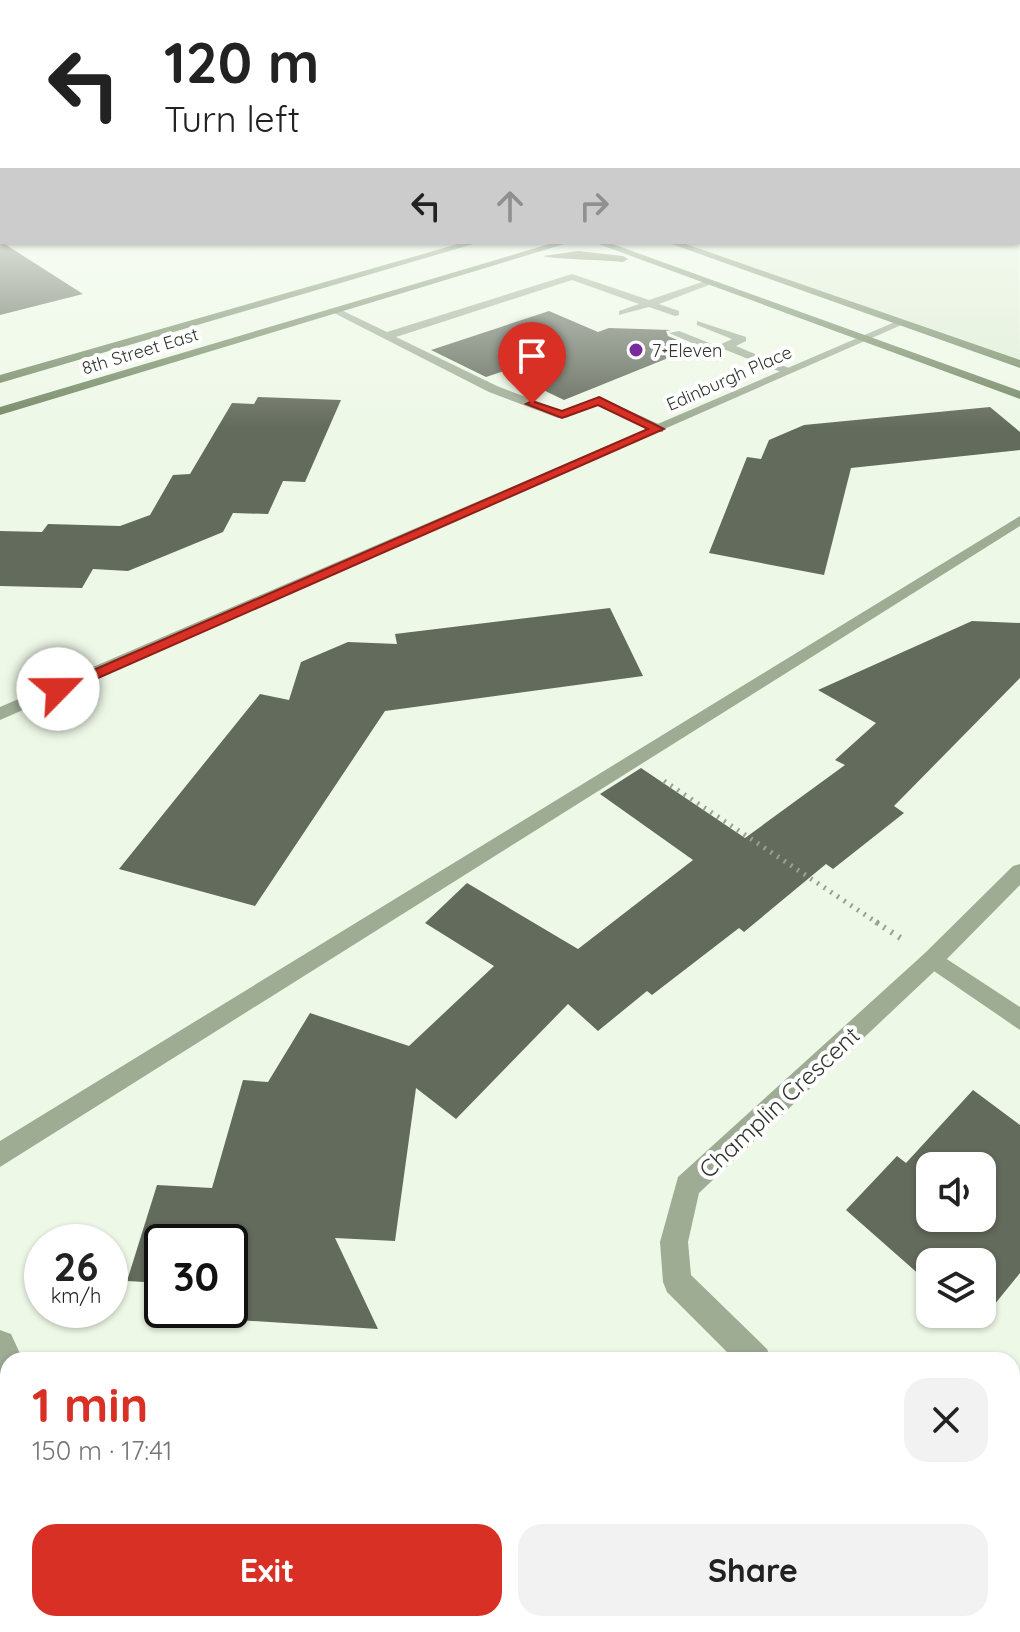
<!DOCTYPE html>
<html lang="en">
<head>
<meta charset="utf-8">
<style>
  :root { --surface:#fff; --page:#f2f2f2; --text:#222; --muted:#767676; --accent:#d93025 }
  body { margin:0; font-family:Quicksand,sans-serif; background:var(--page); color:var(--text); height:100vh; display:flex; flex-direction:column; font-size:30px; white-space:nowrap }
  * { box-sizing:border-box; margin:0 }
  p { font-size:26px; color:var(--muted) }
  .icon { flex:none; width:44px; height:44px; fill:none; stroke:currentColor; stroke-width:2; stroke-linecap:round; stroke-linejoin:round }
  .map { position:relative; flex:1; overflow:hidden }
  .drawer { position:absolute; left:0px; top:1352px; width:1020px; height:280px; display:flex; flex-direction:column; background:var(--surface); border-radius:24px 24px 0 0; box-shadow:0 2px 6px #0004 }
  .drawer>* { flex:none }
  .top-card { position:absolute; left:0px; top:0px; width:1020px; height:244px; box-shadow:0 2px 6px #0004; background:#fff; color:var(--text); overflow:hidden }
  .buttons { position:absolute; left:916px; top:1152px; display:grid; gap:16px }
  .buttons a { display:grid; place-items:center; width:80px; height:80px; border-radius:16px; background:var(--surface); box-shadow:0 2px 6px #0004; font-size:40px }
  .speed { position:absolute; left:24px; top:1224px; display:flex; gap:16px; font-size:40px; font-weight:700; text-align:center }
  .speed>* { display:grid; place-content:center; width:104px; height:104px; border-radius:50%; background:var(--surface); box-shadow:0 2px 6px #0004; line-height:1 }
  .speed small { font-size:20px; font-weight:400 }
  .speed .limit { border:4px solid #111; border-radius:12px; background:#fff; color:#111 }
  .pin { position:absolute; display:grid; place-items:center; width:68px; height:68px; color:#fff; margin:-82px -34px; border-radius:50% 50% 50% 0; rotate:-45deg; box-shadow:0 0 8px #0007 }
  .pin .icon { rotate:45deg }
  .me { position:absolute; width:88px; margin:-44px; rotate:67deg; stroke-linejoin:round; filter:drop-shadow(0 0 6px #0008) }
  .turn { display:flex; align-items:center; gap:28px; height:168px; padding:0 32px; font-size:36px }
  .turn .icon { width:104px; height:104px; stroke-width:2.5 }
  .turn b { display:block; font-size:56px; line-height:68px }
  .lanes { display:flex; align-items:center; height:76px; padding:0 32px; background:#0003; justify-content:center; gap:40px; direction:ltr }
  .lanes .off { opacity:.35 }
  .round { display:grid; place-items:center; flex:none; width:84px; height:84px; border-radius:24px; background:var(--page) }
  .summary { display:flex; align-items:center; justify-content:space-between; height:136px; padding:0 32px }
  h1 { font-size:48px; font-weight:700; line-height:60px; color:var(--accent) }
  .primary-button { display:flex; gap:16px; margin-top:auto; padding:16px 32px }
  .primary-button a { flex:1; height:92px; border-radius:24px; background:var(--accent); color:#fff; font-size:32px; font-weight:700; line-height:92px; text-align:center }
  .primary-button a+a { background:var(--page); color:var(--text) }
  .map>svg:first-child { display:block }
  .built { fill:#e1eed7 }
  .building { fill:#636b5d; fill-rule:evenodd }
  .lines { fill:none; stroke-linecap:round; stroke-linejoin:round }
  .path-far1 { stroke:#99a094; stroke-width:5; stroke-dasharray:2 6; stroke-linecap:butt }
  .path { stroke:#99a094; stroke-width:6; stroke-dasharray:2 7; stroke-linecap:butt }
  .service { fill:#9eac94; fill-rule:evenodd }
  .minor { fill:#9eac94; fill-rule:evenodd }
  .secondary { fill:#748965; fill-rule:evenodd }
  .route { fill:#d93025; stroke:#8d1f18; stroke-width:2 }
  .poi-dot { fill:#782c9d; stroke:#fff; stroke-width:3 }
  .labels { text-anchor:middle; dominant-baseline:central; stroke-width:8; stroke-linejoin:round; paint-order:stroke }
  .far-poi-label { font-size:18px; fill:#31352e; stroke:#fff; text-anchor:start }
  .far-street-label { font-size:18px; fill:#31352e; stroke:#fff }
  .near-street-label { font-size:24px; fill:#31352e; stroke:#fff }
</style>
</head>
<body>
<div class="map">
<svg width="1020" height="1632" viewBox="0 0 1020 1632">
  <rect width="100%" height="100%" fill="#eef8e7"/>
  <path class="built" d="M1018,199l2,165 -340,-122h338z"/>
  <path class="building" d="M0,241l83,53 -83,21z
    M549,311l49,21 11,-4 62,2 -5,1 2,5 23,10 -13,5 5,1 -119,48 -60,-29 -18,6 -55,-27z
    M258,397l83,3 -36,82 -22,-1 -15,33 -35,-1 -10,19 -95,39 -35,-2 -11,19 -82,-2v-55l42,1 6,-8 72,2 30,-11 23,-40 17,-1 42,-71 22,1z
    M990,407l30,25v18l-169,18 -27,107 -115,-22 38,-96 14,2 8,-19 35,-15z
    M610,608l33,68 -258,35 -130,195 -136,-37 141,-175 29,6 12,-38 47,-20 49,2 -2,-10z
    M972,621l48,2v55l-126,128 10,7 -71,56 -7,-5 -82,68 -5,-4 -87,67 -5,-4 -49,40 -30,-27 -112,115 -40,-31 -21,153 -60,-3 43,91 -188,-12 2,-7h38v-68h-68v41l-35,-2 30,-96 55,3 31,-108 25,2 42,-69 99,33 85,-80 -69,-43 42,-40 111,66 115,-89 -93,-66 41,-26 104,70 100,-73 -10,-5 41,-37 -58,-33z
    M973,1090l47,35v148l-43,53 -13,-12h18v-52h-52v22l-84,-74 51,-54 9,7zM930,1166h52v52h-52z"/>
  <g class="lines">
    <path class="path-far1" d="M664,781l215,143"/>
    <path class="path" d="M876,922l26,17"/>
    <path class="service" d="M572,274l77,26 59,-20 9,2 -58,22 20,7v4l-4,1 -26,-9 -30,8v-4l20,-7 -67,-24 -176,57 101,49 65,25 37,-14 64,29v6h-10l-54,-27 -33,13h-8l-69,-26 -159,-81 9,-2 48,23z
      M697,321l49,16v4l-10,5 60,25 -10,3 -60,-24 -13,2 -44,-19 10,-2 38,15 15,-7 -35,-14z
      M1020,516v10l-1020,641v-26z
      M933,950l87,57v23l-95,-65 -3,-6 3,-6z
      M0,1330l11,4 12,26h-15v16l-8,-3z
      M123,1624h35l4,8h-36z"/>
    <path class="minor" d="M897,321l9,2 -906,397v-13z
      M1020,864v21l-79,80 -242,228 -11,49 3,33 76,74 4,11h-36l-68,-68 -4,-10 -3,-40 18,-65 247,-224 88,-87z
      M1012,1607l8,3v22h-22l-3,-8h17z"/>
    <path class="secondary" d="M465,242h15l-480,141v-8z
      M556,242h15l-571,173v-8z
      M593,242h14l413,149v8z
      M666,242h14l340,118v8z
      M578,251l45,5 5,3 -5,3c-14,-2 -74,-3 -80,-6z"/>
  </g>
  <linearGradient id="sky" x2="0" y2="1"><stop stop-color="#80adb6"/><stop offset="0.46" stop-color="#f7fcf4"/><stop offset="1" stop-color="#f7fcf4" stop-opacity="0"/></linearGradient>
  <rect width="1020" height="428" fill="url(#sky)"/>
  <path class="route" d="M599,397l65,32 -600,264 -6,1 -8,-5 598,-260 -50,-24 -36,13 -36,-14 6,-3 30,10z"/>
  <circle class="poi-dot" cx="636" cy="350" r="8"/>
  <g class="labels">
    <g class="far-poi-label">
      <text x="652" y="350">7-Eleven</text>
    </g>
    <g class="far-street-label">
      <text transform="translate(140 351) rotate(-17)">8th Street East</text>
      <text transform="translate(729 378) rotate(-24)">Edinburgh Place</text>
    </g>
    <g class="near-street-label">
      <text transform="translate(779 1102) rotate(-43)">Champlin Crescent</text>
    </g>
  </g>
</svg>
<div class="buttons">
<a><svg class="icon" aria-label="sound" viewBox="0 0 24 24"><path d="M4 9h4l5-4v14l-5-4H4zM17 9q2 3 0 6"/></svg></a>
<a><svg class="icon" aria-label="layers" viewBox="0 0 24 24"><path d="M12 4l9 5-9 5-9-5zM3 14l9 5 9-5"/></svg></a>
</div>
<div class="speed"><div>26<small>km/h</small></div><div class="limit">30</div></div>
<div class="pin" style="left:532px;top:404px;background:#d93025"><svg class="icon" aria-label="arrive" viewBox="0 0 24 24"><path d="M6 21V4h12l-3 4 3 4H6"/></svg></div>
<svg class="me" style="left:58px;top:689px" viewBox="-20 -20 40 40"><circle r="19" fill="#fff"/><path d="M0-13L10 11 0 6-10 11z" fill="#d93025"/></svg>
<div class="top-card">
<div class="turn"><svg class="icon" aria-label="left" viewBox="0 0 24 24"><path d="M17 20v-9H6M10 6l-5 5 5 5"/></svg><div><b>120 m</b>Turn left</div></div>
<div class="lanes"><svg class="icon" aria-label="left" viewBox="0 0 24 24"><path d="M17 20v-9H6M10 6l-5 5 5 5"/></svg><svg class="icon off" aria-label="ahead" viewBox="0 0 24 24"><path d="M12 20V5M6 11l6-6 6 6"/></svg><svg class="icon off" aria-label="right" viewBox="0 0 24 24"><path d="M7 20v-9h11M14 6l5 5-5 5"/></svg></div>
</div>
<section class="drawer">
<div class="summary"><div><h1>1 min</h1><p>150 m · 17:41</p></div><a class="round"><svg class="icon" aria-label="close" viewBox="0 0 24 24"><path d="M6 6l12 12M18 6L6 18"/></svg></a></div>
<div class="primary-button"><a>Exit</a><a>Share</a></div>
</section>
</div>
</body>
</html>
